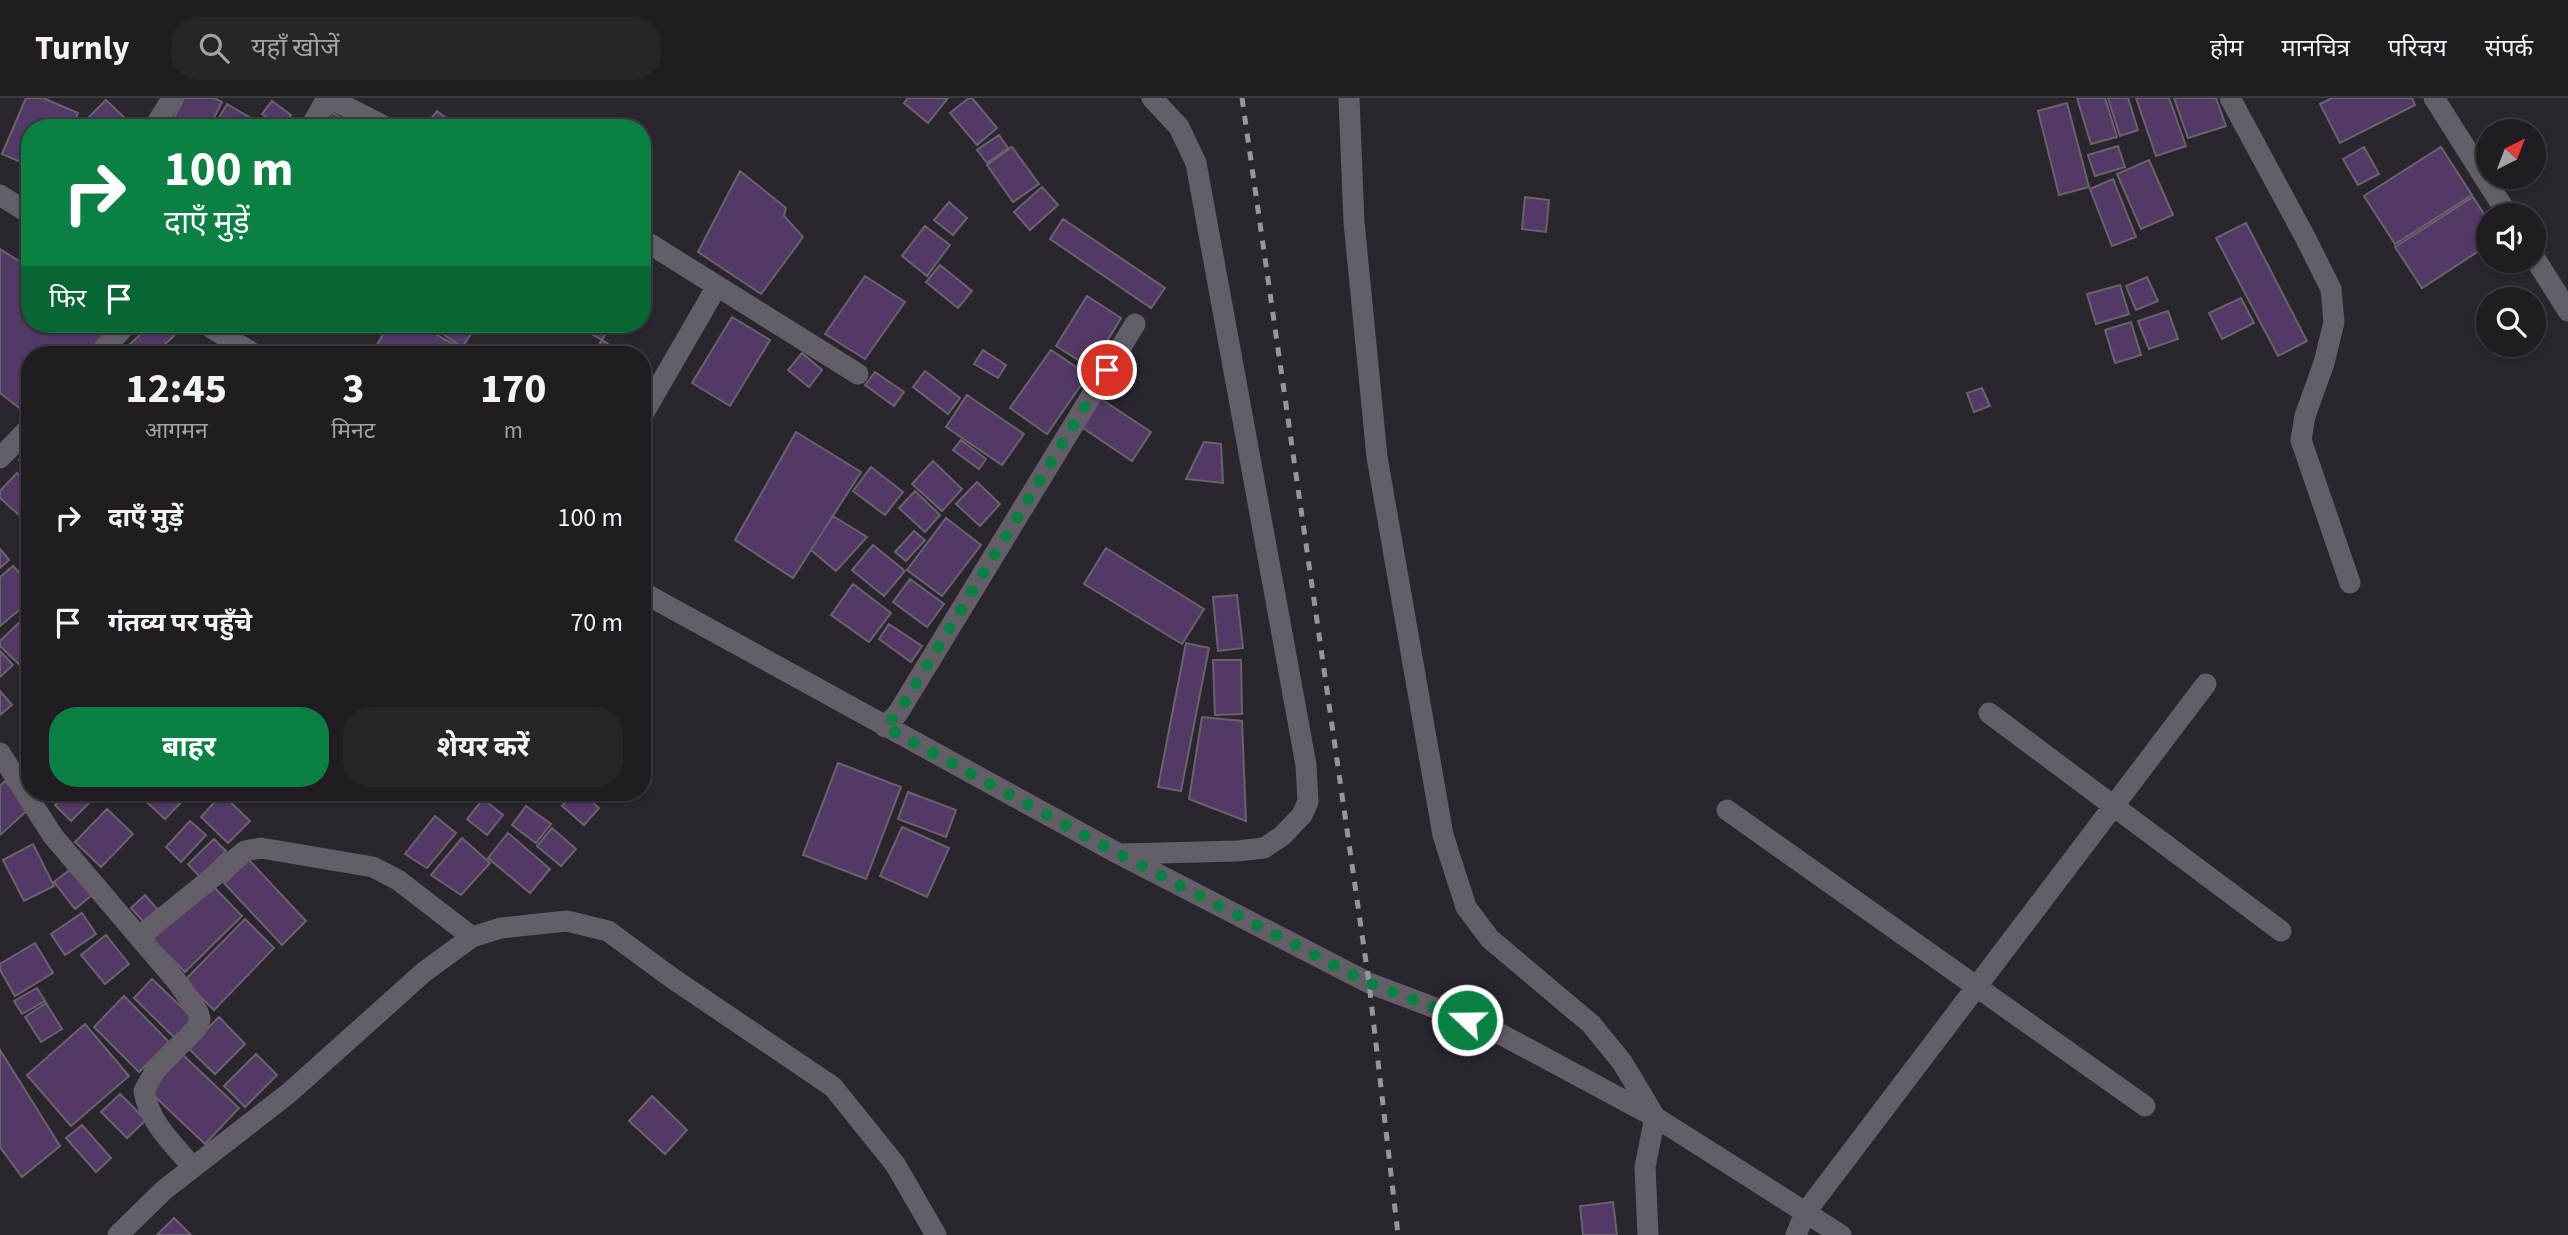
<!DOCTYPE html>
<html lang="hi">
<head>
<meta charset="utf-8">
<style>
  :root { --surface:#201c22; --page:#28252a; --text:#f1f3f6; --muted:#a2a1a5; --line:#3d3a40; --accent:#0b8043 }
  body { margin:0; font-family:"Source Sans 3","Noto Sans Devanagari",sans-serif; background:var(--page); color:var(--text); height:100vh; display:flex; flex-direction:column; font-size:26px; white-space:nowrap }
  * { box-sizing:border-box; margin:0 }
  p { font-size:23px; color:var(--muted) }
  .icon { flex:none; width:38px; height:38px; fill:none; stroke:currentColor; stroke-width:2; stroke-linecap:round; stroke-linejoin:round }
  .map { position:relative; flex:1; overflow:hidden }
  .drawer { position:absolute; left:21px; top:248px; width:630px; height:455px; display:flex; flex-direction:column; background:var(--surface); border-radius:28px; box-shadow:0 2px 5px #0004,0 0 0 2px var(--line) }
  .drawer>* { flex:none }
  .banner { position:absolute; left:21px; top:21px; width:630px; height:214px; border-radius:28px; box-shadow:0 2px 5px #0004,0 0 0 2px var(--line); background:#0b8043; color:#fff; overflow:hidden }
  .needle { width:46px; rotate:42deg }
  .controls { position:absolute; left:2476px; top:21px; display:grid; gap:14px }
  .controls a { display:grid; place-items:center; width:70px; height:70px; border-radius:50%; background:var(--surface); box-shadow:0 2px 5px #0004,0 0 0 2px var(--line); font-size:35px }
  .pin { position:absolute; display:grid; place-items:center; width:60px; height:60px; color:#fff; margin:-30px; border:4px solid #fff; border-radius:50%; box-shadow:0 2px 7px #0007 }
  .me { position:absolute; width:77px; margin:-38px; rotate:291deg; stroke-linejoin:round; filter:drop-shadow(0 0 5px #0008) }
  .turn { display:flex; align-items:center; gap:24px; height:147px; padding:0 28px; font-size:32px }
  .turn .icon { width:91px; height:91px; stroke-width:2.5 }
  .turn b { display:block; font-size:49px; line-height:60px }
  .then { display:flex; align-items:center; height:66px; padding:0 28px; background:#0003; gap:14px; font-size:26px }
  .eta { display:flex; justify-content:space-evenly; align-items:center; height:119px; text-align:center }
  .eta b { font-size:42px; font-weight:700; line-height:49px }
  .primary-button { display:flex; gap:14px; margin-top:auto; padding:14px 28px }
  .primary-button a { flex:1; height:80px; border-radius:28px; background:var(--accent); color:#fff; font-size:28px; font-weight:700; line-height:80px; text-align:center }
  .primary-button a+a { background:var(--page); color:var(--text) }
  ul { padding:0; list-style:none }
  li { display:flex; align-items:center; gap:21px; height:105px; padding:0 28px }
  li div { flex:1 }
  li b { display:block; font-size:26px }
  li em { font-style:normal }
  header { display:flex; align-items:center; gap:42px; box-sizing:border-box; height:98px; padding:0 35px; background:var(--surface); border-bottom:2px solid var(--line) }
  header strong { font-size:33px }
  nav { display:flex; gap:38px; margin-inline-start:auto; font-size:24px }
  .search { width:490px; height:63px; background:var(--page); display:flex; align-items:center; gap:18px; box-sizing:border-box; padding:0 24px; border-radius:28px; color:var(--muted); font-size:26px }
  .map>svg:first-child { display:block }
  .building { fill:#533965; stroke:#68636d; stroke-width:2 }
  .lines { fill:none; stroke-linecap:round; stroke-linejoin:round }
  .minor { stroke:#645e68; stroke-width:21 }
  .rail { stroke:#99959b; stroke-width:5; stroke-dasharray:9 9; stroke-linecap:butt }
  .route { stroke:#0b8043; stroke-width:12; stroke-dasharray:0 21.6 }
</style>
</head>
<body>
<header>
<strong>Turnly</strong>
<div class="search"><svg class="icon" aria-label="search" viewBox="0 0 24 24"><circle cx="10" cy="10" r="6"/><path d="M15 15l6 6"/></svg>यहाँ खोजें</div>
<nav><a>होम</a><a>मानचित्र</a><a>परिचय</a><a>संपर्क</a></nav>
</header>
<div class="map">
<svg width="2568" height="1137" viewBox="0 0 2568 1137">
  <rect width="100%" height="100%" fill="#2b262e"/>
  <path class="building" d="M26,0h17l35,15 -6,15h-42v38l-28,-12z
    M184,0h30l8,4 -13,26h-15l-20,-10z
    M908,0h40l-20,25 -24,-20z
    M969,0h3l25,30 -20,17 -27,-32z
    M2077,0h28l12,39 -26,7z
    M2108,0h20l10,32 -18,6z
    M2136,0h33l17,48 -30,10z
    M2174,0h42l10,28 -38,12z
    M2332,0h80l3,7 -75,38 -20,-39z
    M106,2l23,22 -5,6h-24l-11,-11z
    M272,3l19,14 -9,13 -20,-14z
    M2067,5l22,84 -30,8 -21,-84z
    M227,6l27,16 -4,8h-37z
    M437,13l22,17 -34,-1z
    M331,14l27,16h-37z
    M999,37l9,13 -21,15 -10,-13z
    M2118,48l7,21 -30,9 -7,-21z
    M1012,49l27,37 -26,18 -26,-37z
    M2364,49l15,27 -21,11 -15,-26z
    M2441,49l31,48 -77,49 -31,-48z
    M2149,62l24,55 -32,14 -24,-55z
    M740,73l46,37 -2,8 19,21 -42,57 -63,-42z
    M2113,81l23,58 -24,9 -22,-57z
    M1042,89l16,18 -28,25 -16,-18z
    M1525,99l24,3 -3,32 -24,-3z
    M2473,99l15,23v25l-66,43 -27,-41z
    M949,104l18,16 -14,17 -19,-15z
    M1063,121l102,69 -14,20 -101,-69z
    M2246,125l61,118 -29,15 -62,-118z
    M925,128l25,19 -23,31 -25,-20z
    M0,151l30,19v56h84l-21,31h-63v57l-3,2 -27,-21z
    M940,167l32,26 -14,17 -32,-26z
    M865,178l40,26 -40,57 -40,-25z
    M2147,179l11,24 -22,9 -10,-24z
    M2120,187l9,29 -33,10 -9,-30z
    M1087,198l34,22 -30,50 -35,-22z
    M2241,200l13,25 -32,16 -13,-26z
    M2168,213l10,28 -29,10 -11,-28z
    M732,219l38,23 -40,66 -38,-23z
    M2131,224l10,33 -26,8 -10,-33z
    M152,226h11l11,12 -21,19h-35z
    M389,226h28l45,25 -3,6h-65l-17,-10z
    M432,226h46l-16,23 -31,-21z
    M574,226h38l-10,16z
    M602,242l24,15h-34z
    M983,252l23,15 -8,13 -24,-14z
    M1051,252l37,25 -41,59 -37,-26z
    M802,255l20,17 -13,17 -21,-17z
    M925,273l35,27 -12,16 -35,-27z
    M875,274l29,20 -10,14 -29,-21z
    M1982,290l8,18 -16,6 -7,-19z
    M967,297l57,39 -22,31 -56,-38z
    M1098,299l53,35 -19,29 -52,-35z
    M796,334l65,40 -68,106 -58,-38z
    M961,342l25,19 -7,10 -26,-19z
    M1204,344l17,2 2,39 -37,-4z
    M30,350v22l-11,-10z
    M933,363l29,28 -20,22 -30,-27z
    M871,369l32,25 -18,23 -32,-24z
    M17,375l13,12v40l-30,-27v-7z
    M977,384l23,22 -20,22 -24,-22z
    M915,393l25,24 -15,17 -26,-24z
    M833,418l34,21 -31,34 -25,-21z
    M946,420l35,27 -39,51 -35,-26z
    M914,433l11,9 -19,21 -11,-9z
    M873,447l32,26 -21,25 -32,-26z
    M1106,450l98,61 -22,35 -98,-60z
    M0,451l9,11 -9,8z
    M13,468l17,19v16l-30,25v-49z
    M910,481l34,25 -17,23 -34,-25z
    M853,486l38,29 -22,29 -38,-27z
    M1237,497l6,53 -25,3 -5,-54z
    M30,514v63l-30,-29v-5z
    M889,526l33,22 -11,16 -32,-23z
    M1186,545l23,5 -28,143 -23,-4z
    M0,553l13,14 -13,12z
    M1213,562h28l1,54 -27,1z
    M642,573l9,5 -9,14z
    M0,593l12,14 -12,10z
    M30,599v18l-9,-9z
    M1202,619l40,4 4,100 -57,-22z
    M838,665l63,24 -35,92 -63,-24z
    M5,683l25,27 -30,27v-49z
    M908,694l48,18 -10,27 -48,-18z
    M67,695h11l11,10 -18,18 -16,-16z
    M137,695h53l-25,26z
    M573,695h10l16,15 -15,17 -22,-19z
    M222,696l28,27 -22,22 -27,-26z
    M483,701l20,16 -16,20 -20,-16z
    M526,708l25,18 -15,19 -24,-18z
    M107,711l26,25 -32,33 -26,-25z
    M435,718l21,17 -29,35 -22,-14z
    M190,723l16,14 -25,27 -15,-15z
    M902,729l47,21 -22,49 -47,-21z
    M552,730l24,21 -15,17 -24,-20z
    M508,735l42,36 -20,24 -42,-35z
    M462,740l28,25 -29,32 -30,-20z
    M214,741l12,12 -26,26 -12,-13z
    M33,746l21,42 -30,15 -21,-41z
    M249,762l57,61 -24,24 -58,-62z
    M71,771l21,26 -17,14 -21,-27z
    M210,785l32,33 -57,56 -33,-33z
    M145,797l13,15 -14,12 -13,-14z
    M82,815l14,21 -31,21 -14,-21z
    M245,821l29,29 -60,62 -30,-29z
    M106,837l23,29 -24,20 -24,-29z
    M35,845l18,30 -38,23 -15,-26v-6z
    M152,881l43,41 -19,19 -42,-41z
    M37,890l8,13 -23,13 -8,-13z
    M124,898l45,46 -30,30 -45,-45z
    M46,905l16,26 -21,13 -16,-25z
    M219,919l26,27 -30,30 -27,-26z
    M85,926l44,52 -58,50 -44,-51z
    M0,952l60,96 -38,31 -22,-30z
    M256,956l21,21 -32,32 -21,-21z
    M183,957l56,53 -34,36 -56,-53z
    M120,996l26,26 -19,18 -26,-26z
    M652,998l35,34 -22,24 -36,-33z
    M82,1027l29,33 -15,14 -30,-34z
    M1613,1104l4,33h-34l-3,-29z
    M174,1120l17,17h-34z"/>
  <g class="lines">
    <path class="minor" d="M329,0l59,30
      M1349,0l5,124 23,235 66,378 23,72 24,32 101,85 31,38 33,55 -10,50 3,68
      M2230,0l75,139 26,52 3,33 -10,41 -19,53 -4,24 49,143
      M2434,0l74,117
      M154,30l18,-30
      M310,30l17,-30
      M0,97l30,19
      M642,141l216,135
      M2534,159l34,54
      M205,226l51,31
      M98,257l29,-31
      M642,318l75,-130
      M0,360l30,-31
      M642,494l477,262 250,129 122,46 164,88 186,118
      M1989,615l292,218
      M885,629l13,-14 237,-389
      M0,655l53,83 126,148 19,28 2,7 -4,10 -40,40 -12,22c5,31 29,53 49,76
      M1727,712l418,296
      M1121,756l116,-3 27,-3 18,-12 20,-21 6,-13 -2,-37 -110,-602 -17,-36 -27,-29
      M139,839l106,-86 16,-3 112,19 25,13 74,57
      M118,1137l46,-45 125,-97 135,-121 48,-35 29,-9 66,-7 41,10 64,47 161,109 62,77 41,71
      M1796,1137l9,-22 401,-529"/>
    <path class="rail" d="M1242,0l127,885 29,252"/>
  </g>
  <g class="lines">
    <path class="route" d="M1107,272l-209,343 -13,14 234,127 250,129 98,37"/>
  </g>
</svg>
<div class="controls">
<a><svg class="needle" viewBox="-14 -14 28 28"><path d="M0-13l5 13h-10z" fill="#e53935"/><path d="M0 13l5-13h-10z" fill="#a2a1a5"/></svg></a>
<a><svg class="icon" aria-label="sound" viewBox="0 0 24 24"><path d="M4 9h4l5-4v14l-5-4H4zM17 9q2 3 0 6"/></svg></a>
<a><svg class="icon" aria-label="search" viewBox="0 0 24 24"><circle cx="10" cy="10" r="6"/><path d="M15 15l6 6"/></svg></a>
</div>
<div class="pin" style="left:1107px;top:272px;background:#d93025"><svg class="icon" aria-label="arrive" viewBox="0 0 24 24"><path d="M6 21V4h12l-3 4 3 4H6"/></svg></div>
<svg class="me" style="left:1467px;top:922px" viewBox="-20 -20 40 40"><circle r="17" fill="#0b8043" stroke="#fff" stroke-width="3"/><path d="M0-11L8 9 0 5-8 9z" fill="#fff"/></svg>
<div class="banner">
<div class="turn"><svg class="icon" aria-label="right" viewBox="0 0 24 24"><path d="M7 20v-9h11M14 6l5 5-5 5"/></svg><div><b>100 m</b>दाएँ मुड़ें</div></div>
<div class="then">फिर<svg class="icon" aria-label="arrive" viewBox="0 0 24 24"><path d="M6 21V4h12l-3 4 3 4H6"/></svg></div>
</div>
<section class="drawer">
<div class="eta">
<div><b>12:45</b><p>आगमन</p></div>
<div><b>3</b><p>मिनट</p></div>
<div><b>170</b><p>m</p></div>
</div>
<ul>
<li><svg class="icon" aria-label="right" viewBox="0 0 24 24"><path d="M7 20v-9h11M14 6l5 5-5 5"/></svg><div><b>दाएँ मुड़ें</b></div><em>100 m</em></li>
<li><svg class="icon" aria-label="arrive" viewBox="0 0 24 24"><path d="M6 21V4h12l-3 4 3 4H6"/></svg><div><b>गंतव्य पर पहुँचे</b></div><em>70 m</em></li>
</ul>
<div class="primary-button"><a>बाहर</a><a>शेयर करें</a></div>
</section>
</div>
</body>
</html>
